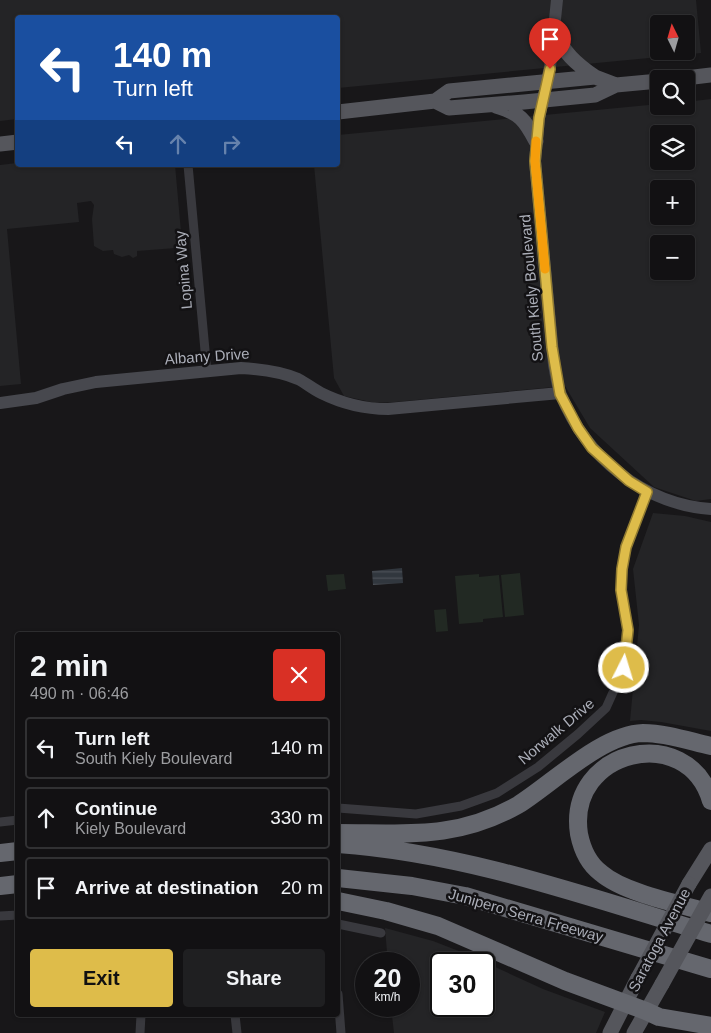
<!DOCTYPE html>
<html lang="en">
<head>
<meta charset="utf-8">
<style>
  :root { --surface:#121113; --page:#1f1f21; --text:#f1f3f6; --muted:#9c9da0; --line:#313133; --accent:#debc4a }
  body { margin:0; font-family:Helvetica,sans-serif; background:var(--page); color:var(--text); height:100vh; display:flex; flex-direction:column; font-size:19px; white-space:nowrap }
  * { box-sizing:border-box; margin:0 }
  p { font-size:16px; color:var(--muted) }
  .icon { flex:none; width:28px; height:28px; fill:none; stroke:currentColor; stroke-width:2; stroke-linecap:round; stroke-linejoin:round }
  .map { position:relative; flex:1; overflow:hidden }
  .panel { position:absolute; left:15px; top:632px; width:325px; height:385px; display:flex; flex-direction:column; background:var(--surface); border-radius:5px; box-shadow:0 1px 4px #0004,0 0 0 1px var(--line) }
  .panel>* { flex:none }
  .banner { position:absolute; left:15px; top:15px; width:325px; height:152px; border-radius:5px; box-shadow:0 1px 4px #0004,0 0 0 1px var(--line); background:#1a4fa0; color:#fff; overflow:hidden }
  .needle { width:32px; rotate:355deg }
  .fabs { position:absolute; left:650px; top:15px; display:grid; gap:10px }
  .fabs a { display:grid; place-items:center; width:45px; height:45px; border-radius:5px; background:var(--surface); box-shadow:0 1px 4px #0004,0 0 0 1px var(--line); font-size:25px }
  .speed { position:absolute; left:355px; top:952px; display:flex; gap:10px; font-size:25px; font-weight:700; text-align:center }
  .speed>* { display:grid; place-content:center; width:65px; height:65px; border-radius:50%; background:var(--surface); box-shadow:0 1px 4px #0004,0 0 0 1px var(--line); line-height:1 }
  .speed small { font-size:12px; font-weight:400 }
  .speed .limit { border:2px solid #111; border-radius:8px; background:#fff; color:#111 }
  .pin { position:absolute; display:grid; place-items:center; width:42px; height:42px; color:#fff; margin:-51px -21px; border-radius:50% 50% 50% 0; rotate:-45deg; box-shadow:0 0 5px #0007 }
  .pin .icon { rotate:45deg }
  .me { position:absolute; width:55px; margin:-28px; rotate:5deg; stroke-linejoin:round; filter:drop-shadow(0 0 4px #0008) }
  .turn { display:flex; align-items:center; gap:18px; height:105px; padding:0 15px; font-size:22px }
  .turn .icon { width:65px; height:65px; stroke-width:2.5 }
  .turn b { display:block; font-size:35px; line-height:42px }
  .lanes { display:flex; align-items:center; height:48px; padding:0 15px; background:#0003; justify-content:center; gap:25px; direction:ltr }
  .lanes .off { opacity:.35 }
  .round { display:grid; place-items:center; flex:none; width:52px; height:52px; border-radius:5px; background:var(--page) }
  .headline { display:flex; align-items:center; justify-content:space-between; height:85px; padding:0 15px }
  h1 { font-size:30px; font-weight:600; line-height:38px }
  .button { display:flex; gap:10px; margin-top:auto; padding:10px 15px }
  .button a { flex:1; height:58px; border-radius:5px; background:var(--accent); color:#111; font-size:20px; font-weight:600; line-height:58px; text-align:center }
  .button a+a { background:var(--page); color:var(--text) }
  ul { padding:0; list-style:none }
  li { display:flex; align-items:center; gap:15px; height:62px; margin:0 10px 8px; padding:0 5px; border:2px solid var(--line); border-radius:5px }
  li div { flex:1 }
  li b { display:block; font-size:19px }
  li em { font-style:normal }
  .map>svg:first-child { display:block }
  .built { fill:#242426; fill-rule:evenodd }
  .green { fill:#222923 }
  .water { fill:url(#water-rules) }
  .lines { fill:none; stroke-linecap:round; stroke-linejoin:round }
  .street { stroke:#39393e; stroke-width:9 }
  .secondary { stroke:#47484e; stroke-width:12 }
  .primary { stroke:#55565c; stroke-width:15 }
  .highway { stroke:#65676e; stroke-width:18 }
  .primary-bridge { stroke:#55565c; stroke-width:15 }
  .route-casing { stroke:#907a30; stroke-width:12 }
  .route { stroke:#debc4a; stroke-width:9 }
  .slow { stroke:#f59e0b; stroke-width:9 }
  .labels { text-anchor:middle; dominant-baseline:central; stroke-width:5; stroke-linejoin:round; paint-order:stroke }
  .street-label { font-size:15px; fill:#abaeb8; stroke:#131214 }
</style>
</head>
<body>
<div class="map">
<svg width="711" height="1033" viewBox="0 0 711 1033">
  <defs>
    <pattern id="water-rules" width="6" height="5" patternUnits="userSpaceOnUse" patternTransform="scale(1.25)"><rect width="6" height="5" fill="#31373e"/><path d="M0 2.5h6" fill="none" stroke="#4c5158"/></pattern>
  </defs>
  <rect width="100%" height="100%" fill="#181719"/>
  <path class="built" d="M0,0h696l5,53 -363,35v-70h-320l-1,101 -17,2zM659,24h27v27h-27z
    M711,99v400l-15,2 -42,-14 -64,-59 -25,-42 -170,16 -20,1 -31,-7 -10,-18 -20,-213h24v-30l321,-31v2h27v-4zM659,134h27v27h-27zM659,189h27v27h-27zM659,244h27v27h-27z
    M17,163l1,2h157l7,78 -6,-1v6l-39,3v5l-4,2 -4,-3 -7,2 -8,-3 -1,-4 -10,1 -9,-5 -2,-27 2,-14 -3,-4 -14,2 2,19 -72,7 14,155 -21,2v-221z
    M653,513l32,3 26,6v209l-50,-9 -20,-2 -11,1 9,-96 -6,-56z
    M385,928l48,13 36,14 74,34 62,23 -9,21h-202l-3,-27h18v-42h-21zM441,964h43v42h-43z"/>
  <path class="green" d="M520,573l4,42 -19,2 -4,-42z
    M344,574l2,15 -18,2 -2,-16z
    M479,574v3l20,-2 4,42 -20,2v3l-24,2 -4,-48z
    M446,609l2,22 -12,1 -2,-22z"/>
  <path class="water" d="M402,568l1,15 -30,2 -1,-14z"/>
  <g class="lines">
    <path class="street" d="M188,165l19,207
      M338,808l78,6 45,-8 36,-13 41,-26 40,-33 28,-26 18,-40 4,-38 -7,-40 1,-21 4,-22 21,-55
      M0,822l18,-2
      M0,916l18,-1
      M338,924l43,9
      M338,994l3,39
      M235,1015l2,18
      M140,1033l1,-18"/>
    <path class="secondary" d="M557,0l-7,67 -11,51 -4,43 19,204c2,9 3,21 7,30 25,62 82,109 150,114
      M0,403l36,-5 27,-9 33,-7 145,-14c19,1 39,3 57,11 8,4 15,10 23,14 22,11 43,16 67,16l172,-16"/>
    <path class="primary" d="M554,31c10,22 21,32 41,46
      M677,79l34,-4
      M435,101l14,7 75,-6 71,-7 21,-10 43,-4
      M496,106c24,7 29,14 40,35
      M338,112l97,-11 14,-10 146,-14 21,8
      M0,144l18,-2
      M689,884l22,-35
      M610,1033l28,-55
      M634,1033l28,-49"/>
    <path class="highway" d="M711,801c-23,-80 -145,-52 -132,33 3,15 10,30 22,39 23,20 79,31 110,40
      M338,833c68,0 118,7 180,-28 35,-22 84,-71 125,-72 23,0 46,8 68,13
      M338,844c128,9 250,53 373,90
      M0,853l18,-2
      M338,878l74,8 53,10 246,73
      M0,886l18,-2
      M338,901l48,10 52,15 127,55 81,30 13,6 52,9"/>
    <path class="primary-bridge" d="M638,978l51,-94
      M662,984l49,-88"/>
  </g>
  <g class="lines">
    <defs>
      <path id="route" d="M550,69l-11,49 -4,43 17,186 8,47 18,34 14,20 37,33 18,11 -21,55 -4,22 -1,21 7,40 -4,38"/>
    </defs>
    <use href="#route" class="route-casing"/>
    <use href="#route" class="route"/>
    <path class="slow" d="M536,141l-1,20 10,108"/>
  </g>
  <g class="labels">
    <g class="street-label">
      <text transform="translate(183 270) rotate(-95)">Lopina Way</text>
      <text transform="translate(531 288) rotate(-95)">South Kiely Boulevard</text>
      <text transform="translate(207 356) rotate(-4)">Albany Drive</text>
      <text transform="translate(556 731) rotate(-40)">Norwalk Drive</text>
      <text transform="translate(526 915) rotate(16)">Junipero Serra Freeway</text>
      <text transform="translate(659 940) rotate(-62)">Saratoga Avenue</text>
    </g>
  </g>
</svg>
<div class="fabs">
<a><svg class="needle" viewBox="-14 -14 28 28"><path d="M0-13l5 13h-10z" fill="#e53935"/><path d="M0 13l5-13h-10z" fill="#9c9da0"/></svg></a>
<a><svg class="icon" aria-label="search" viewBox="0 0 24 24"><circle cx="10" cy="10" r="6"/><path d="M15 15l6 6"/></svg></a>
<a><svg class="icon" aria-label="layers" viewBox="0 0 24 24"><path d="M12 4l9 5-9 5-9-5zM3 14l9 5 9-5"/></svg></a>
<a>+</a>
<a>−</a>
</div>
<div class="speed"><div>20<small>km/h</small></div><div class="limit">30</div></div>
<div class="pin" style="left:550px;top:69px;background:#d93025"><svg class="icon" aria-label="arrive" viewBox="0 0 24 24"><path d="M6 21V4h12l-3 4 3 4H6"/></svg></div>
<svg class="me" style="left:624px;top:668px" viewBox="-20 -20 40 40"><circle r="17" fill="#debc4a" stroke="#fff" stroke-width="3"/><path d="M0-11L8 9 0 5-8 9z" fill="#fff"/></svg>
<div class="banner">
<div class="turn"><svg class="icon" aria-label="left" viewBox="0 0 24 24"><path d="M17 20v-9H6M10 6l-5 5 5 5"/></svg><div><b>140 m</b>Turn left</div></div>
<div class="lanes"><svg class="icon" aria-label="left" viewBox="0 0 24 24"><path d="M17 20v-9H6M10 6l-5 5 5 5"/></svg><svg class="icon off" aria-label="ahead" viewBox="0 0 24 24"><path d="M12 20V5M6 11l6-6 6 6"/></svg><svg class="icon off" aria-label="right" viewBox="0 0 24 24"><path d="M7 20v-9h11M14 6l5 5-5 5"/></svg></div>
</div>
<section class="panel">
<div class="headline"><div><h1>2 min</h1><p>490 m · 06:46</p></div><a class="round" style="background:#d93025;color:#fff"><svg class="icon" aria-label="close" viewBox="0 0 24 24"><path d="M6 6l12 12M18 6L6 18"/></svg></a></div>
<ul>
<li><svg class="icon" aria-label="left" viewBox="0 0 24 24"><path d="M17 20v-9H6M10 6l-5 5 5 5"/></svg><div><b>Turn left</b><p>South Kiely Boulevard</p></div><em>140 m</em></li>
<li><svg class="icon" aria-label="ahead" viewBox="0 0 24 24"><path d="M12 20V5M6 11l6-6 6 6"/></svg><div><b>Continue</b><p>Kiely Boulevard</p></div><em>330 m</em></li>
<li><svg class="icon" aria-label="arrive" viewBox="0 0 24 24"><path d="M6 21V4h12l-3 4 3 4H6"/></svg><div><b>Arrive at destination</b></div><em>20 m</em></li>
</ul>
<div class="button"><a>Exit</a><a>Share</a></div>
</section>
</div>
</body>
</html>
